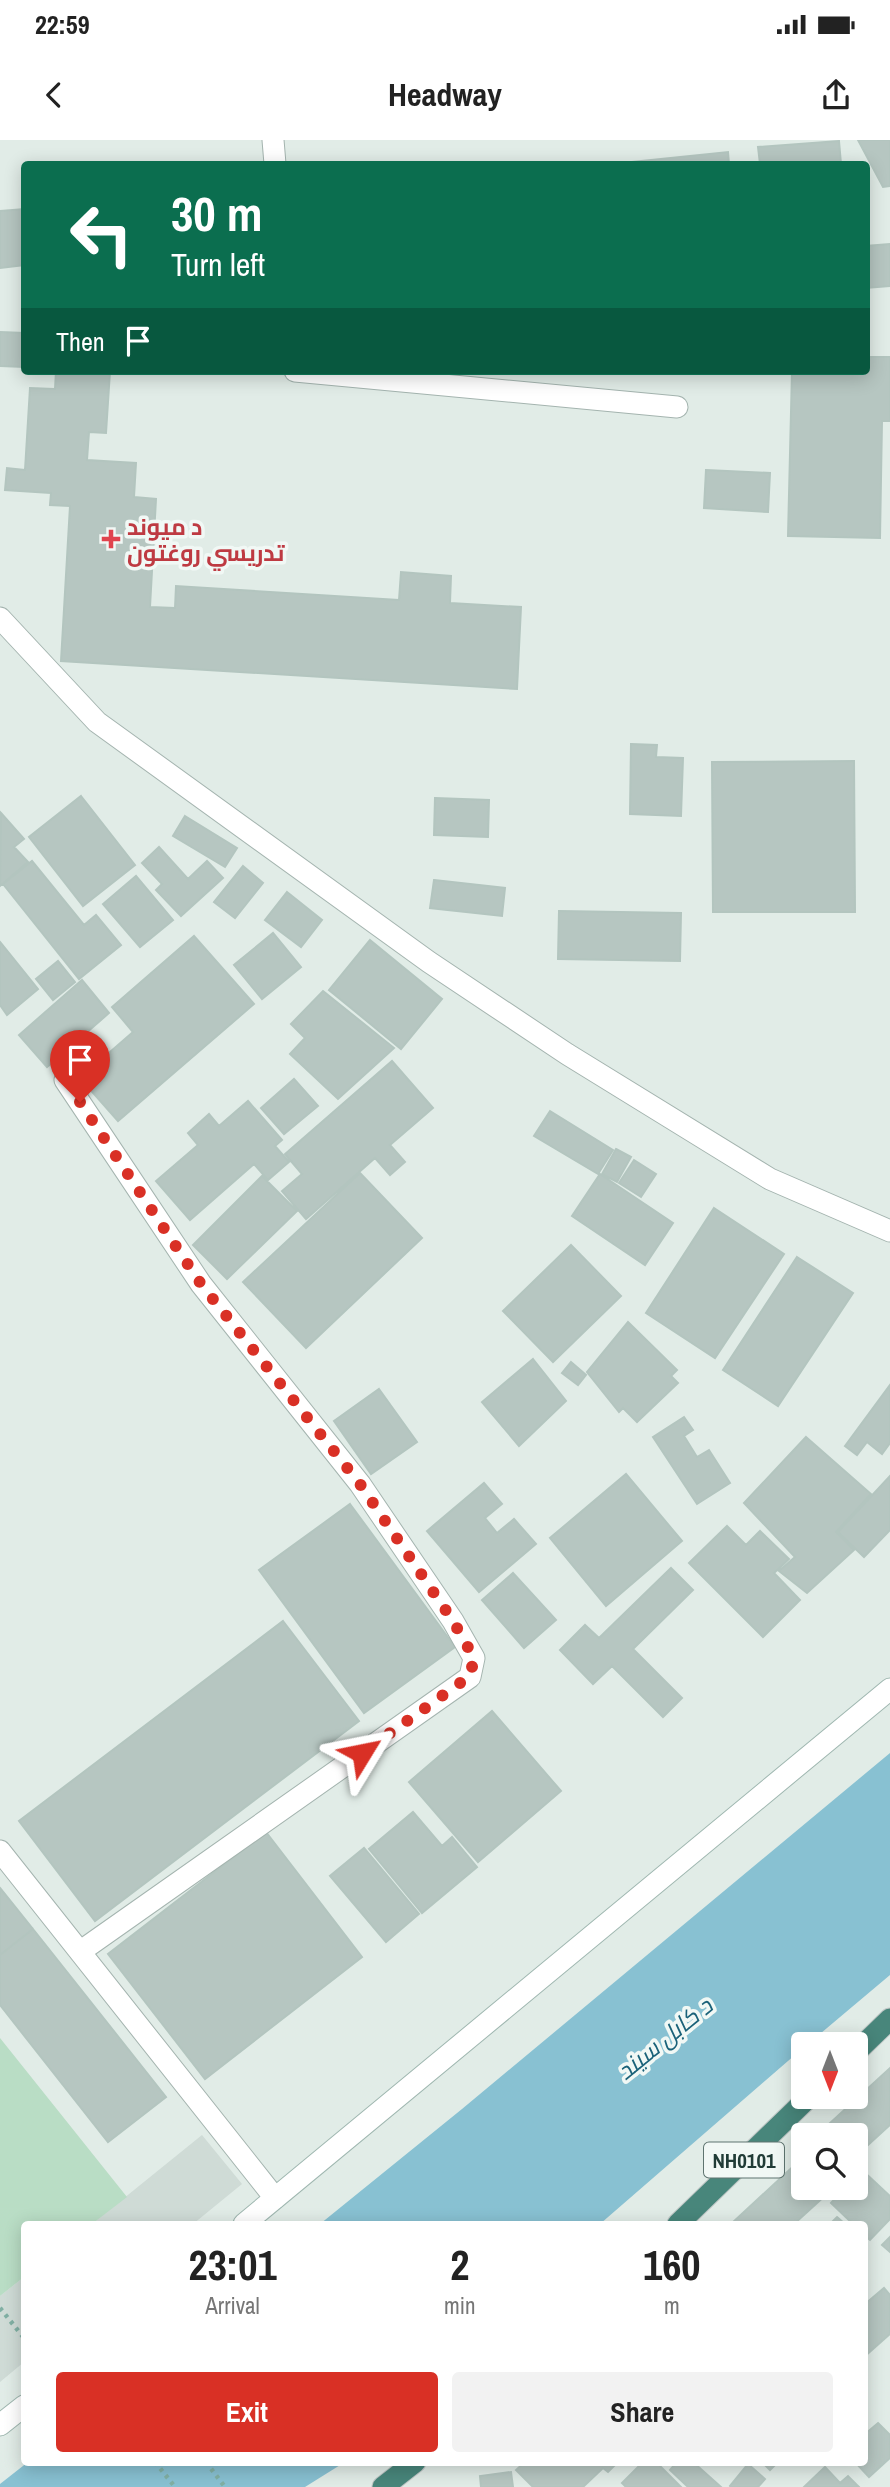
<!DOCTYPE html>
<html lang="en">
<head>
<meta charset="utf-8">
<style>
  :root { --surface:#fff; --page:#f2f2f2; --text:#222; --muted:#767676; --accent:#d93025 }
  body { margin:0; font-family:"Archivo Narrow",Cairo,sans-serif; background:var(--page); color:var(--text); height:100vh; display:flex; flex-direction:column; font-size:26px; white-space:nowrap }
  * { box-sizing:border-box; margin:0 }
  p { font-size:23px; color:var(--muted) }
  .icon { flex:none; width:38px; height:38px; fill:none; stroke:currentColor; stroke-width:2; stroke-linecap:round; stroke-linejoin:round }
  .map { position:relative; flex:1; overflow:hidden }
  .panel { position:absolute; left:21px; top:2081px; width:847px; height:245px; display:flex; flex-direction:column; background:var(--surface); border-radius:7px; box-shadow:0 4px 18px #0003 }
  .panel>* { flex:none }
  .guide { position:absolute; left:21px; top:21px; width:849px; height:214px; border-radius:7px; box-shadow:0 4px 18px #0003; background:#0b6e4f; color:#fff; overflow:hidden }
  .needle { width:46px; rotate:180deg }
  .tools { position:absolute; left:791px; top:1892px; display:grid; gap:14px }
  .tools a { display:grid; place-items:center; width:77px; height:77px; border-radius:7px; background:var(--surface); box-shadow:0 4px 18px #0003; font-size:35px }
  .pin { position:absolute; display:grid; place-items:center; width:60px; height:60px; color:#fff; margin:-72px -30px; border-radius:50% 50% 50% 0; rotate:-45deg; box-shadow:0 0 7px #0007 }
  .pin .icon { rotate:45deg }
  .me { position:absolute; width:77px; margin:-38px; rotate:55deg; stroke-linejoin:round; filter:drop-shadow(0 0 5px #0008) }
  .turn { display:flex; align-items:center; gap:24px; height:147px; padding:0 35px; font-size:32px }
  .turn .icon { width:91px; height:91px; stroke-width:2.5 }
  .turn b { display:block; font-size:49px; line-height:60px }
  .then { display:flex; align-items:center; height:66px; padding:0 35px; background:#0003; gap:14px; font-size:26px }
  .eta { display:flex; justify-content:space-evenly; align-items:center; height:119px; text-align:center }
  .eta b { font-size:42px; font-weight:800; line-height:49px }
  .primary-button { display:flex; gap:14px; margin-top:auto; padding:14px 35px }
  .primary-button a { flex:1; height:80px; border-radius:7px; background:var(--accent); color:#fff; font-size:28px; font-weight:800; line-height:80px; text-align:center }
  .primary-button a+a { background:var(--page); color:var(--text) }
  .status { display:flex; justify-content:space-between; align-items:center; height:49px; padding:0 35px; background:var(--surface); direction:ltr }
  .status svg { height:19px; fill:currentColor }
  header { display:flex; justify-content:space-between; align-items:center; height:91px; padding:0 35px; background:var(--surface); font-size:32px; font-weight:800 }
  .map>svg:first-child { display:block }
  .built { fill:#cfdbd6 }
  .green { fill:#b9ddc5 }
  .water { fill:#88c1d2 }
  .building { fill:#b6c6c1; stroke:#b3c5bf; stroke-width:2 }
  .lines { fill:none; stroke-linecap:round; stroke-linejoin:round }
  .service-casing { stroke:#a4b4af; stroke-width:23 }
  .minor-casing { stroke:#a4b4af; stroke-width:23 }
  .secondary-casing { stroke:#9fb7b0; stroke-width:23 }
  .trunk-casing { stroke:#c1c8c7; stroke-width:23 }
  .path { stroke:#81b0a4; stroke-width:4.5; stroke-dasharray:3.5 5; stroke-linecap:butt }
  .service { stroke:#fff; stroke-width:21 }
  .minor { stroke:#fff; stroke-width:21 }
  .secondary { stroke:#fff; stroke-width:21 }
  .trunk { stroke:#48867b; stroke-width:21 }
  .route { stroke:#d93025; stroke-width:12; stroke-dasharray:0 21.6 }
  .health-dot { fill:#e0444e; stroke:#f1f8f5; stroke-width:2.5 }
  .labels { text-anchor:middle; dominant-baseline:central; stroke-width:7; stroke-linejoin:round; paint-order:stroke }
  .shield { fill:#f1f8f5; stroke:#5f7470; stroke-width:2 }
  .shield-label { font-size:21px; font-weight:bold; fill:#213c37 }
  .health-label { font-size:23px; font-weight:bold; fill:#be3a42; stroke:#f1f8f5; text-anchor:start }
  .water-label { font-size:24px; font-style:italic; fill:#1a6279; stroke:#f1f8f5 }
</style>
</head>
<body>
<div class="status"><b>22:59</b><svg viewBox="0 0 49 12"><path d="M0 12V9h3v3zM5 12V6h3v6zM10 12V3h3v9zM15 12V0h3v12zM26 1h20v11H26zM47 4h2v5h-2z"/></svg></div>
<header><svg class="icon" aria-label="back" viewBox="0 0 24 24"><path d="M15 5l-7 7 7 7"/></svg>Headway<svg class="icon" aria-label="share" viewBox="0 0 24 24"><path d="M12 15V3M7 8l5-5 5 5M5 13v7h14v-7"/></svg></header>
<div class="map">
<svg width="890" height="2347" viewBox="0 0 890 2347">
  <rect width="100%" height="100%" fill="#e1ece7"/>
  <path class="built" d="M202,1995l40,49 -49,40h-101z
    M24,2137v85l-24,20v-86z"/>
  <path class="green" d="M0,1898l127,159 -35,27h-68v53l-24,19z"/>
  <path class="water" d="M890,1613v222l-82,69h-5v4l-203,176h-280l142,-115z
    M28,2322h317l-40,25h-305v-3z"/>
  <path class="building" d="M858,0h32v46l-7,1z
    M839,1l2,23h-81l-2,-17z
    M728,12l1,12h-117z
    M24,69v56l-24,3v-57z
    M890,104v42l-24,2v-42z
    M0,192l24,1v34l-24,-1z
    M866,217h24v64h-8l-2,117 -92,-2 4,-165h74z
    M56,231h54l-4,62 -17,-1 -2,28 49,3 -2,34 22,2 -6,108 25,1 1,-22 223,14 2,-28 50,4 -1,27 71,4 -4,82 -456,-28 9,-155 -20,-1 1,-12 -46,-3 2,-22 18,2 5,-82 25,1z
    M706,330l64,3 -2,39 -64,-4z
    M631,604l26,1 -1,12 27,1 -2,58 -51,-2z
    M854,621l1,151h-142l-1,-150z
    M81,656l54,69 -52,41 -54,-69z
    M435,658l54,2 -1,37 -54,-2z
    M1,673l23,26 -10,8 14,15 -28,24z
    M185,676l52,32 -12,19 -52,-31z
    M159,707l29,32 19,-18 16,17 -42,38 -25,-26 6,-6 -20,-21z
    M32,721l52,64 12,-10 25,30 -42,34 -76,-95z
    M243,726l20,17 -28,35 -21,-16z
    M136,736l37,44 -33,27 -37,-43z
    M434,740l71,8 -3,28 -72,-8z
    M287,752l35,28 -21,27 -36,-27z
    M559,771l122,2 -1,48 -122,-2z
    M273,793l28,34 -39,32 -28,-34z
    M194,796l60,68 -136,117 -38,-43 53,-46 -21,-25z
    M370,800l72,59 -41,50 -72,-59z
    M0,802l38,47 -31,26 -7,-10z
    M58,821l17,21 -22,18 -17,-21z
    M82,840l27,33 -62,54 -28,-32z
    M323,851l71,57 -56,51 -48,-45 15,-16 -14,-14z
    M392,921l41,47 -43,37 15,17 -15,13 -15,-17 -69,61 -24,-28 20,-17 -17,-20z
    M294,939l24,27 -34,28 -23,-26z
    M248,961l34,39 -7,6 14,16 -21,18 -14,-16 -64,56 -34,-39 42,-36 -10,-12 21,-19 10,12z
    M550,971l63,39 -15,24 -64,-38z
    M616,1009l15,8 -14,25 -15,-8z
    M634,1020l22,14 -15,23 -22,-14z
    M360,1033l62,65 -116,110 -63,-66z
    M600,1034l73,49 -28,42 -73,-49z
    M262,1036l35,35 -70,68 -34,-34z
    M714,1068l70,46 -69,104 -69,-45z
    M571,1105l50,51 -68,66 -50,-51z
    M797,1117l56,36 -75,113 -55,-36z
    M628,1182l49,48 -6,6 7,7 -41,39 -14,-14 -4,4 -32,-40z
    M533,1219l33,42 -47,45 -37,-44z
    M571,1222l15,13 -8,10 -16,-12z
    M890,1245v58l-8,11 -15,-12 -10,13 -12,-9z
    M379,1249l38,53 -46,32 -37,-53z
    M684,1277l9,13 -9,6 13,21 12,-7 21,33 -33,21 -44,-67z
    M806,1297l65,57 -35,38 18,18 -47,43 -28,-22 16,-14 -51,-54z
    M626,1334l56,67 -76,65 -56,-68z
    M890,1336v54l-26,27 -26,-25z
    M484,1343l18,21 -17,14 12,15 17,-14 22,25 -57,48 -52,-61z
    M350,1364l105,143 -91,66 -105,-143z
    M727,1386l19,19 14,-14 29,28 -15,14 26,27 -37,37 -74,-74z
    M671,1428l22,22 -60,59 49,49 -19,19 -51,-51 -19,18 -33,-34 25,-25 14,13z
    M513,1433l43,47 -32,28 -42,-48z
    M283,1481l76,100 -264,200 -76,-100z
    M492,1571l69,80 -83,71 -69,-80z
    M413,1672l29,34 10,-9 25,30 -55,46 -53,-64z
    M266,1692l96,125 -157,122 -97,-125z
    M364,1708l55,66 -33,28 -56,-66z
    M0,1748l33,41 -33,26z
    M33,1789l133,168 -58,45 -108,-137v-50z
    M890,1928v57l-34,31v-21h-39z
    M798,2022l5,6v20h18l6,6 -33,30h-63z
    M862,2030l28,26v23l-20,21 -6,-5v-11h-11l-22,-21 14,-15h11v-12z
    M837,2077l8,7h-15z
    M890,2097v15l-8,-7z
    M884,2148l6,7v39l-26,23v-52z
    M878,2283l12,12v23l-21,19 -14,-15h9v-27z
    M525,2322h93l-10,10 -5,-4 -20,19h-50l-17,-17z
    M643,2322h13l25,25h-55l-4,-4z
    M677,2322h16l28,25h-33l-18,-17z
    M762,2322h16l-8,8z
    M748,2324l17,15 -7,8h-27l-1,-1z
    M825,2327l15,16 8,-7 11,11h-55z
    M511,2332l2,15h-32l-1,-11z"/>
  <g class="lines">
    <defs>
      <path id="service" d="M273,0l2,24
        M295,231l382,36
        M0,1711l275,347"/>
      <path id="minor" d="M0,478l97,104 332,240 138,92 203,125 120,52
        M65,940l136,204 159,200 93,137 21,37 -4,19 -389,274"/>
      <path id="secondary" d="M244,2084l646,-535
        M0,2285l24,-19"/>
      <path id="trunk" d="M856,1912l34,-33
        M678,2084l132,-128
        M383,2347l32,-25"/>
    </defs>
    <use href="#service" class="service-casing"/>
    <use href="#minor" class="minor-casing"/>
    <use href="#secondary" class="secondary-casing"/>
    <use href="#trunk" class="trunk-casing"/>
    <path class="path" d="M0,2168l24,30
      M155,2322l20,25
      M206,2322l19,25"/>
    <use href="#service" class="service"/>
    <use href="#minor" class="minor"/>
    <use href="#secondary" class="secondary"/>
    <use href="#trunk" class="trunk"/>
  </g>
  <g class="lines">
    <path class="route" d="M80,962l121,182 159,200 93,137 21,37 -4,18 -108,77"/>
  </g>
  <path class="health-dot" d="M107.5 388.5h7v7h7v7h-7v7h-7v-7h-7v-7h7z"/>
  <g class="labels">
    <rect class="shield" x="704" y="2002.5" width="80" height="35" rx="5"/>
    <g class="shield-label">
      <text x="744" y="2020">NH0101</text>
    </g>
    <g class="health-label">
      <text x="127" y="386">د میوند<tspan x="127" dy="26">تدریسي روغتون</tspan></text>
    </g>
    <g class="water-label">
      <text transform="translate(664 1898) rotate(-39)">د کابل سيند</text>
    </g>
  </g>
</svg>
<div class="tools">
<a><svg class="needle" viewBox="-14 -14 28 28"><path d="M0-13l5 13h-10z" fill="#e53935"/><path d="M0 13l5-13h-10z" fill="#767676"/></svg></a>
<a><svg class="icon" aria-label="search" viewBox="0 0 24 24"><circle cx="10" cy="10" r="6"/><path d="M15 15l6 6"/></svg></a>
</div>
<div class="pin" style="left:80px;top:962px;background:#d93025"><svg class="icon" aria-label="arrive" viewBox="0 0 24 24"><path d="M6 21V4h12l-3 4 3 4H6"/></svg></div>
<svg class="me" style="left:362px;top:1613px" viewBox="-20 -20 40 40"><path d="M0-17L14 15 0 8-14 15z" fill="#d93025" stroke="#fff" stroke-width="4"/></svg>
<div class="guide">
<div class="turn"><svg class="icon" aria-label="left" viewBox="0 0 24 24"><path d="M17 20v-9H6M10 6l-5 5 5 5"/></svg><div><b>30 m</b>Turn left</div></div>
<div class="then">Then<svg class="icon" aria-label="arrive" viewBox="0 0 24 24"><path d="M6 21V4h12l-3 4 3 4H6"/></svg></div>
</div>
<section class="panel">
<div class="eta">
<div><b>23:01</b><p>Arrival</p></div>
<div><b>2</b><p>min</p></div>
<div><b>160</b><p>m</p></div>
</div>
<div class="primary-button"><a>Exit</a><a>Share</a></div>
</section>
</div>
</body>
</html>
